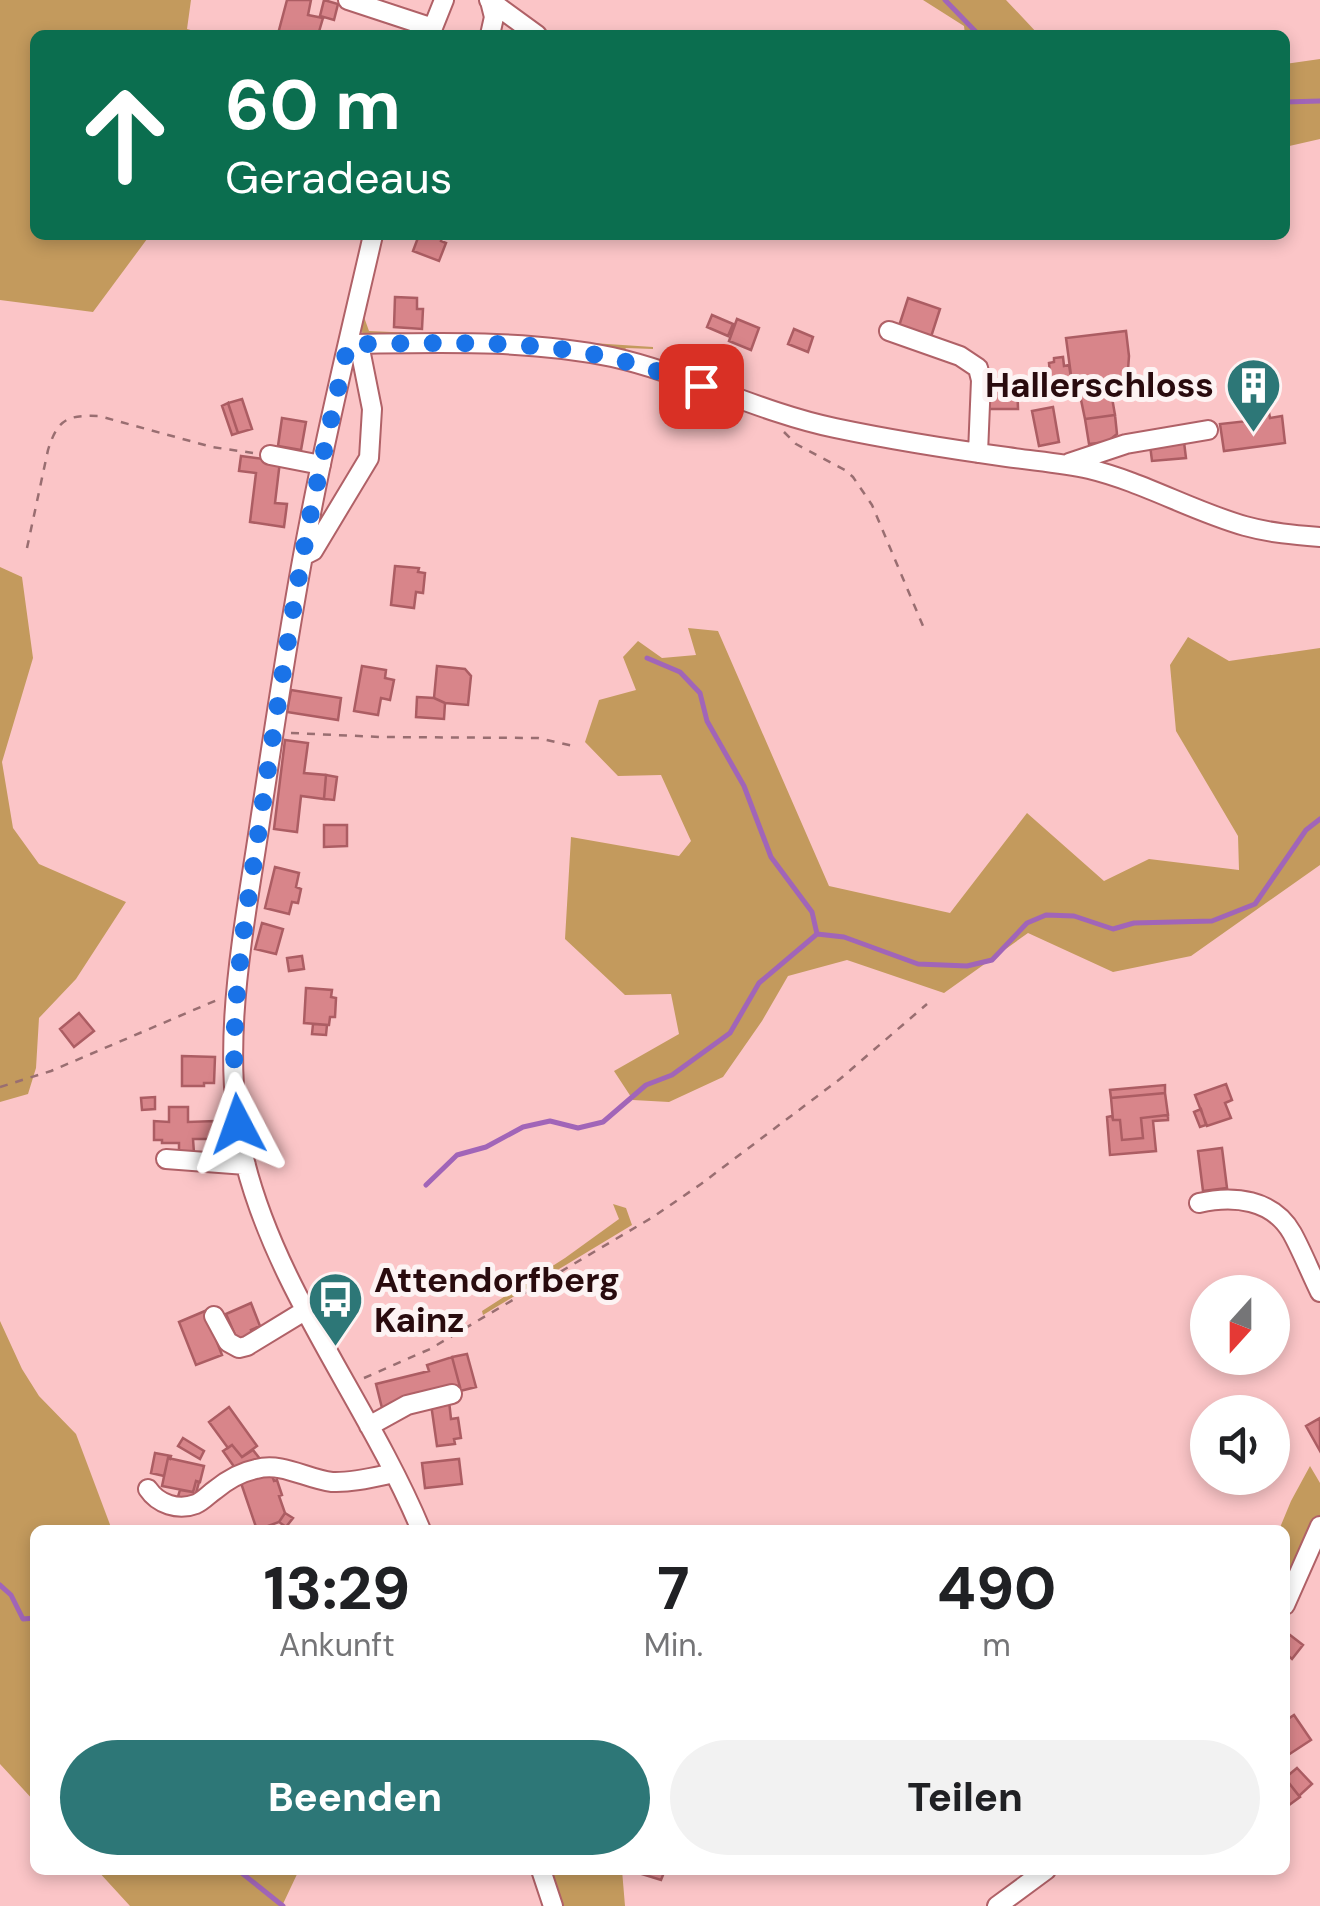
<!DOCTYPE html>
<html lang="de">
<head>
<meta charset="utf-8">
<style>
  :root { --surface:#fff; --page:#f2f2f2; --text:#202124; --muted:#757577; --accent:#2d7777 }
  body { margin:0; font-family:"DM Sans",sans-serif; background:var(--page); color:var(--text); height:100vh; display:flex; flex-direction:column; font-size:38px; white-space:nowrap }
  * { box-sizing:border-box; margin:0 }
  p { font-size:32px; color:var(--muted) }
  .icon { flex:none; width:55px; height:55px; fill:none; stroke:currentColor; stroke-width:2; stroke-linecap:round; stroke-linejoin:round }
  .map { position:relative; flex:1; overflow:hidden }
  .side { position:absolute; left:30px; top:1525px; width:1260px; height:350px; display:flex; flex-direction:column; background:var(--surface); border-radius:15px; box-shadow:0 5px 15px #0003 }
  .side>* { flex:none }
  .banner { position:absolute; left:30px; top:30px; width:1260px; height:210px; border-radius:15px; box-shadow:0 5px 15px #0003; background:#0b6e4f; color:#fff; overflow:hidden }
  .needle { width:65px; rotate:201deg }
  .controls { position:absolute; left:1190px; top:1275px; display:grid; gap:20px }
  .controls a { display:grid; place-items:center; width:100px; height:100px; border-radius:50%; background:var(--surface); box-shadow:0 5px 15px #0003; font-size:50px }
  .pin { position:absolute; display:grid; place-items:center; width:85px; height:85px; color:#fff; margin:-42px; border-radius:20px; box-shadow:0 5px 15px #0006 }
  .me { position:absolute; width:110px; margin:-55px; rotate:356deg; stroke-linejoin:round; filter:drop-shadow(0 0 8px #0008) }
  .turn { display:flex; align-items:center; gap:35px; height:210px; padding:0 30px; font-size:45px }
  .turn .icon { width:130px; height:130px; stroke-width:2.5 }
  .turn b { display:block; font-size:70px; line-height:85px }
  .eta { display:flex; justify-content:space-evenly; align-items:center; height:170px; text-align:center }
  .eta b { font-size:60px; font-weight:800; line-height:70px }
  .action { display:flex; gap:20px; margin-top:auto; padding:20px 30px }
  .action a { flex:1; height:115px; border-radius:60px; background:var(--accent); color:#fff; font-size:40px; font-weight:800; line-height:115px; text-align:center }
  .action a+a { background:var(--page); color:var(--text) }
  .map>svg:first-child { display:block }
  .green { fill:#c39a5d }
  .lines { fill:none; stroke-linecap:round; stroke-linejoin:round }
  .stream { stroke:#a165b8; stroke-width:5 }
  .building { fill:#d8858a; stroke:#ac5d63; stroke-width:2.5 }
  .minor-casing { stroke:#b06167; stroke-width:22 }
  .path { stroke:#996e71; stroke-width:2.5; stroke-dasharray:8 8; stroke-linecap:butt }
  .minor { stroke:#fff; stroke-width:18 }
  .route { stroke:#1a73e8; stroke-width:18; stroke-dasharray:0 32.4 }
  .labels { text-anchor:middle; dominant-baseline:central; stroke-width:10; stroke-linejoin:round; paint-order:stroke }
  .poi-label { font-size:35px; font-weight:bold; fill:#290b0e; stroke:#fdf3f3; text-anchor:end }
</style>
</head>
<body>
<div class="map">
<svg width="1320" height="1906" viewBox="0 0 1320 1906">
  <rect width="100%" height="100%" fill="#fbc5c7"/>
  <path class="green" d="M0,0h191l-4,29 21,6h-173v200h115l-57,77 -93,-12z
    M923,0h83l33,35h-74l-1,-9z
    M1320,59v80l-35,8v-83z
    M364,317l5,14 133,6 151,10v2l-27,-1 -3,4 -259,-17 -3,-4z
    M0,567l22,10 11,81 -31,104 11,66 26,36 87,38 -50,77 -37,39 -3,50 -8,26 -28,8z
    M688,628l30,3 111,255 121,27 77,-100 77,68 45,-22 90,11 -1,-34 -62,-105 -6,-66 18,-28 41,24 91,-13v217l-129,91 -78,16 -85,-39 -84,60 -97,-33 -59,16 -26,45 -39,56 -54,25 -36,-2 -19,-29 65,-37 -8,-40 -46,1 -60,-56 6,-102 108,19 12,-15 -30,-66 -43,1 -33,-34 14,-42 37,-10 -13,-33 15,-16 24,17 34,-3z
    M613,1204l13,4 6,17 -149,90 -1,-4 83,-53 54,-39z
    M0,1321l22,48 17,27 37,38 36,96h-77v272l-35,-38z
    M1310,1466l10,17v33l-35,77v-63h-6l12,-29z
    M97,1870h202l-17,36h-152z
    M550,1870h72l3,36h-63z"/>
  <g class="lines">
    <path class="stream" d="M945,0l34,35
      M1285,102l35,-1
      M647,658l33,14 20,21 7,28 37,65 27,71 41,55 5,22
      M426,1185l31,-30 29,-8 37,-20 27,-6 28,7 25,-6 43,-37 26,-10 58,-42 29,-50 58,-49 27,3 74,27 49,2 25,-6 35,-37 19,-8 28,1 39,13 21,-6 78,-2 43,-17 51,-74 14,-11
      M0,1585l11,10 12,24 12,-1
      M238,1870l45,36"/>
  </g>
  <path class="building" d="M287,0h24l-3,15 15,3 -5,17h-18l-21,-5z
    M324,0l14,4 -4,16 -14,-4z
    M419,235h24l-2,6 5,2 -7,18 -26,-10z
    M395,297l22,1v11h6l-1,20 -28,-2z
    M908,298l32,11 -9,28 -32,-11z
    M712,315l21,9 -5,12 -21,-9z
    M737,319l22,9 -8,22 -22,-9z
    M794,329l19,8 -5,15 -20,-8z
    M1126,331l3,25 -2,28 -54,6 -7,-52z
    M1063,357l1,9 5,-1 4,25 -38,5 -3,-19 18,-2 -1,-11 5,-1v-4z
    M988,382h29l1,27h-29z
    M1110,386l5,29 -30,4 -6,-29z
    M242,399l10,30 -14,4 -10,-30z
    M228,403l10,30 -6,2 -10,-29z
    M1053,407l6,35 -20,4 -7,-35z
    M1268,407l2,11 12,-2 3,27 -61,8 -4,-27 37,-4 -2,-11z
    M1115,415l2,19 -10,8 -18,2 -4,-25z
    M282,418l24,4 -5,28 -23,-4z
    M1184,442l2,16 -34,3 -2,-16z
    M241,456l39,5 -5,42 12,1 -3,23 -34,-5 6,-49 -17,-2z
    M395,566l24,2 -1,4 7,1 -2,20 -7,-1 -2,16 -23,-3z
    M362,666l24,4 -1,8 9,2 -4,20 -9,-2 -3,17 -24,-4z
    M437,666l28,3 6,7 -3,29 -23,-2 -11,-5z
    M291,690l50,8 -3,22 -51,-8z
    M417,697l17,1 11,5 -1,16 -28,-2z
    M285,740l23,3 -4,30 22,2 -2,24 -23,-3 -4,36 -23,-3z
    M326,775l11,2 -3,23 -10,-1z
    M324,825h23v21l-23,1z
    M275,867l24,6 -3,14 5,2 -3,14 -6,-1 -3,12 -24,-6z
    M262,923l21,6 -7,25 -21,-5z
    M302,956l2,13 -15,2 -2,-13z
    M306,988l26,2 -1,7 5,1 -1,19h-5l-1,8 -25,-2z
    M79,1013l15,18 -20,16 -14,-18z
    M313,1024l14,1 -1,10 -14,-1z
    M182,1056l33,1 -1,26h-10v3h-22z
    M1226,1084l6,16 -7,3 6,15 -24,8 -12,-31z
    M1165,1085v8l-54,5 -1,-8z
    M1165,1093l3,22 -27,3 2,20 -21,2 -2,-20h-7l-2,-22z
    M155,1097v12l-13,1 -1,-12z
    M169,1107h19v15l27,-1v18h-22l1,14h-15v-10h-17v-3h-8v-19l15,1z
    M1201,1109l5,16 -6,2 -6,-15z
    M1168,1115v5l-15,1 3,30 -46,4 -3,-38 5,-1 1,4h7l2,20 21,-2 -2,-20z
    M1222,1148l5,40 -24,3 -5,-40z
    M251,1303l9,23 -9,4 3,7 -15,7 -13,-30z
    M205,1311l17,44 -26,10 -17,-43z
    M467,1354l9,33 -20,5 -1,-4 5,-1 -8,-30z
    M452,1357l8,30 -69,16v3l-9,2 -6,-24 53,-13 -2,-6z
    M449,1401l2,18 7,-1 3,20 -7,1 1,5 -18,2 -6,-42z
    M229,1407l28,39 -15,11 -10,-12 -4,3 -19,-26z
    M1320,1418v33l-14,-25z
    M183,1438l21,13 -4,8 -22,-13z
    M232,1445l10,12 11,-7 7,9 -25,9 -12,-17z
    M155,1453l16,3 -1,3 -2,-1 -4,18 -13,-3z
    M168,1458l36,8 -4,16 -4,-1 -3,11 -31,-6z
    M459,1459l3,25 -37,4 -3,-25z
    M271,1473l3,8 3,-1 5,15 -3,1 6,17 -6,9 -22,8 -16,-47z
    M196,1481l3,1 -6,23 -16,-5 3,-10 13,2z
    M285,1513l8,5 -7,9 -7,-5z
    M1290,1635l13,10 -11,14 -7,-6v-11z
    M1294,1715l17,25 -23,15 -3,-5v-29z
    M1297,1768l15,16 -13,12 -14,-18z
    M1285,1778l15,19 -15,11z
    M629,1870h36l-4,10z"/>
  <g class="lines">
    <defs>
      <path id="minor" d="M348,0l85,28
        M489,0l48,35
        M430,35l14,-35
        M490,35l4,-18 -4,-16
        M373,235c-22,96 -46,192 -64,289 -19,96 -33,194 -48,291 -16,111 -44,236 -16,347 33,131 124,243 176,368
        M889,331l71,25 18,12 3,12 -3,73
        M348,344c87,-1 178,-5 264,13 76,17 146,55 223,71 57,12 114,21 172,29 27,4 55,6 82,12 54,13 103,42 156,57 25,7 50,9 75,11
        M270,455l51,10
        M1069,463l57,-19 82,-14
        M303,556l10,-5 56,-93 3,-49 -13,-65
        M166,1159l80,6
        M1199,1203c34,-8 74,-4 93,30 10,18 19,41 28,59
        M214,1316l14,26 11,6 8,-2 59,-36
        M369,1426l38,-21 45,-11
        M148,1489c10,15 30,22 48,15 7,-3 13,-10 19,-14 12,-10 26,-18 41,-21 27,-7 50,10 76,13 20,1 43,-5 62,-9
        M1285,1605l35,-79
        M541,1870l12,36
        M997,1906l49,-36"/>
    </defs>
    <use href="#minor" class="minor-casing"/>
    <path class="path" d="M784,432l12,12 49,26 8,7 19,28 51,121
      M27,548l21,-98c10,-32 20,-35 51,-34l113,31 41,6
      M291,733l89,4 158,1 35,8
      M0,1087l51,-16 166,-71
      M364,1378l66,-29 223,-132 48,-33 139,-105 87,-75"/>
    <use href="#minor" class="minor"/>
  </g>
  <g class="lines">
    <path class="route" d="M238,1124c-12,-101 7,-202 22,-302 15,-100 30,-201 49,-300 12,-60 26,-119 39,-178 76,0 157,-5 233,8 42,7 81,20 120,34"/>
  </g>
  <defs>
    <symbol id="building-pin" viewBox="-11 -11 22 30"><path d="M0 17L-7.5 6A9.5 9.5 0 1 1 7.5 6Z" fill="#2d7777" stroke="#fdf3f3"/><path d="M-4-6H4V6H1V3H-1V6H-4ZM-2.5-4.3h1.7v1.8h-1.7ZM.8-4.3h1.7v1.8H.8ZM-2.5-1h1.7V.8h-1.7ZM.8-1h1.7V.8H.8Z" fill="#fff"/></symbol>
    <symbol id="bus-pin" viewBox="-11 -11 22 30"><path d="M0 17L-7.5 6A9.5 9.5 0 1 1 7.5 6Z" fill="#2d7777" stroke="#fdf3f3"/><path d="M-5-6H5V4H4V6H2V4H-2V6H-4V4H-5ZM-3.5-4V0h7V-4ZM-3.5 1.2v1.5H-2V1.2ZM2 1.2v1.5H3.5V1.2Z" fill="#fff"/></symbol>
  </defs>
  <g fill-rule="evenodd">
    <use href="#building-pin" x="1222" y="354" width="63" height="86"/>
    <use href="#bus-pin" x="304" y="1268" width="63" height="86"/>
  </g>
  <g class="labels">
    <g class="poi-label">
      <text x="1214" y="385">Hallerschloss</text>
      <text x="374" y="1280" text-anchor="start">Attendorfberg<tspan x="374" dy="40">Kainz</tspan></text>
    </g>
  </g>
</svg>
<div class="controls">
<a><svg class="needle" viewBox="-14 -14 28 28"><path d="M0-13l5 13h-10z" fill="#e53935"/><path d="M0 13l5-13h-10z" fill="#757577"/></svg></a>
<a><svg class="icon" aria-label="sound" viewBox="0 0 24 24"><path d="M4 9h4l5-4v14l-5-4H4zM17 9q2 3 0 6"/></svg></a>
</div>
<div class="pin" style="left:701px;top:386px;background:#d93025"><svg class="icon" aria-label="arrive" viewBox="0 0 24 24"><path d="M6 21V4h12l-3 4 3 4H6"/></svg></div>
<svg class="me" style="left:238px;top:1124px" viewBox="-20 -20 40 40"><path d="M0-17L14 15 0 8-14 15z" fill="#1a73e8" stroke="#fff" stroke-width="4"/></svg>
<div class="banner">
<div class="turn"><svg class="icon" aria-label="ahead" viewBox="0 0 24 24"><path d="M12 20V5M6 11l6-6 6 6"/></svg><div><b>60 m</b>Geradeaus</div></div>
</div>
<section class="side">
<div class="eta">
<div><b>13:29</b><p>Ankunft</p></div>
<div><b>7</b><p>Min.</p></div>
<div><b>490</b><p>m</p></div>
</div>
<div class="action"><a>Beenden</a><a>Teilen</a></div>
</section>
</div>
</body>
</html>
